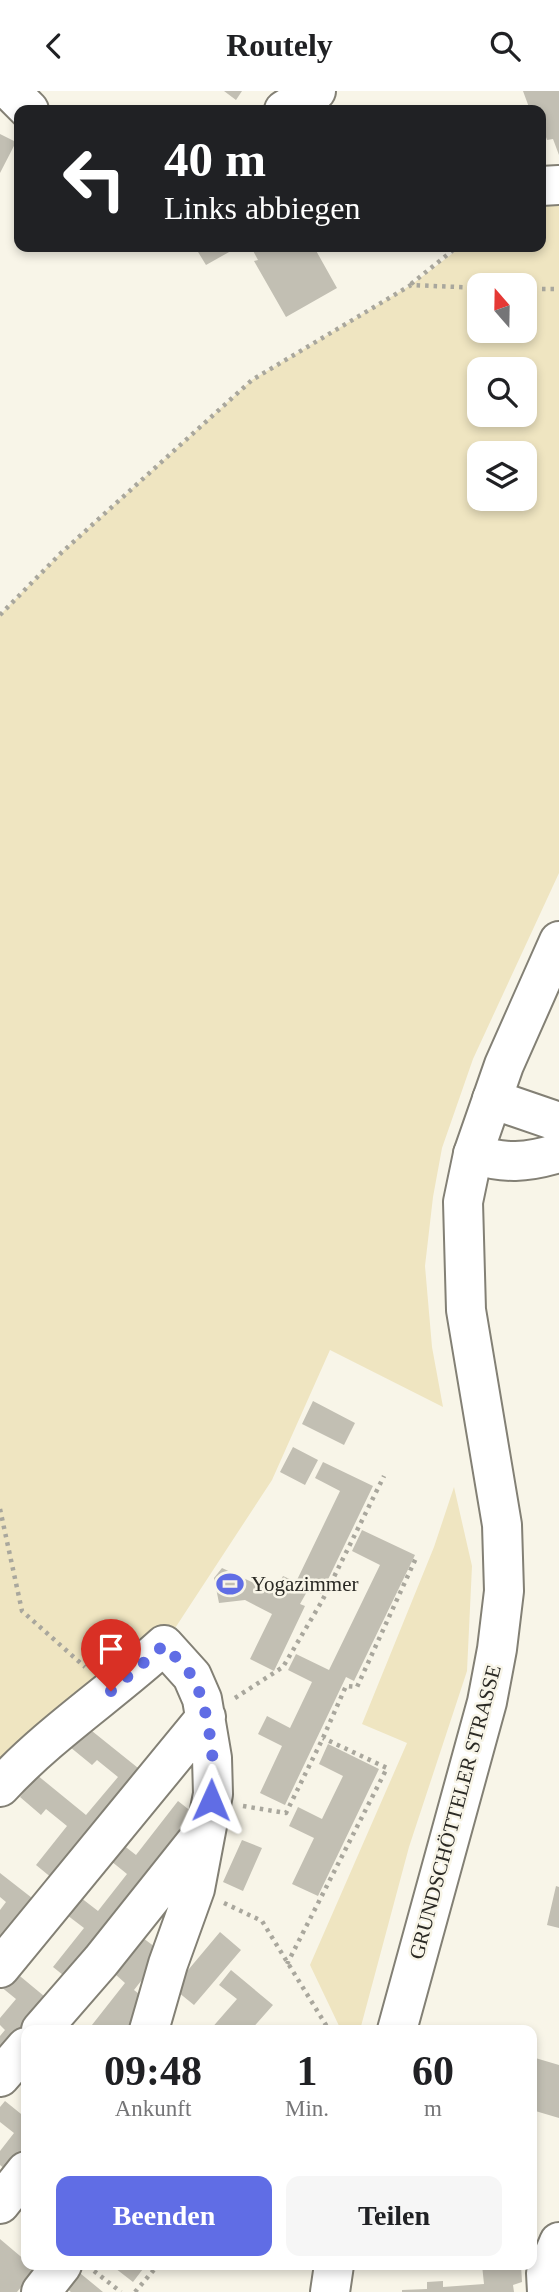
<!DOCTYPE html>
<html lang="de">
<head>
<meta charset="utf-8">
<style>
  :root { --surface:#fff; --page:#f6f6f6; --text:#202124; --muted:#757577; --accent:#606de5 }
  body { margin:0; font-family:Georgia,serif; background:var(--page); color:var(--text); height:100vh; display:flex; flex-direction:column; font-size:26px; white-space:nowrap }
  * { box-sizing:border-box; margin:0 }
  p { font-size:23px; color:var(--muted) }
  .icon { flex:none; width:38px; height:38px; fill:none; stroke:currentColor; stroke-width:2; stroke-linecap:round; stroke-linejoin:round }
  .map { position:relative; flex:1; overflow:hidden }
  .side { position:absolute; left:21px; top:1934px; width:516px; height:245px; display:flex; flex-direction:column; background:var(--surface); border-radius:14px; box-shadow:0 4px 10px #0003 }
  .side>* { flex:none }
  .top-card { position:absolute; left:14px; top:14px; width:532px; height:147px; border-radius:14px; box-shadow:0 4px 10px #0003; background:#202124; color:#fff; overflow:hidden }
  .needle { width:46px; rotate:340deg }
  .buttons { position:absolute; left:467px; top:182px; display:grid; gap:14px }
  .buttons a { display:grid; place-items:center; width:70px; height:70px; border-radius:14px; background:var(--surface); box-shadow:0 4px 10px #0003; font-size:35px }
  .pin { position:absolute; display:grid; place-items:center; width:60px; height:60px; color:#fff; margin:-72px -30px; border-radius:50% 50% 50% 0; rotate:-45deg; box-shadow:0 0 7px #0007 }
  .pin .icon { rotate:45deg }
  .me { position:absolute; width:77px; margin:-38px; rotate:1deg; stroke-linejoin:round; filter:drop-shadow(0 0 5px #0008) }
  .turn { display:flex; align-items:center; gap:24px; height:147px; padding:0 35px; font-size:32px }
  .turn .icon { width:91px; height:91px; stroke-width:2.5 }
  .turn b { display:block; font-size:49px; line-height:60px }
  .eta { display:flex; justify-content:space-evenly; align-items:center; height:119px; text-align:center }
  .eta b { font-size:42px; font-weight:600; line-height:49px }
  .button { display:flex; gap:14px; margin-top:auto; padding:14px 35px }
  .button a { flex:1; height:80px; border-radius:14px; background:var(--accent); color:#fff; font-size:28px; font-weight:600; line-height:80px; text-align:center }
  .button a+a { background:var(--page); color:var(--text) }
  header { display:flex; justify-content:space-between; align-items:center; height:91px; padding:0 35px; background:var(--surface); font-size:32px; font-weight:600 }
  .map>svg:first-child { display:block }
  .green { fill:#efe5c1; fill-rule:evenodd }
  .building { fill:#c2bfb3 }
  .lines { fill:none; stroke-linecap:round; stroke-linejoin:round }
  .minor-casing { stroke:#838075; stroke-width:42 }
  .major-casing { stroke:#838075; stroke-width:42 }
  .path { stroke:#a9a79d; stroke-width:4.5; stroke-dasharray:3.5 5; stroke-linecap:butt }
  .minor { stroke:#fff; stroke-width:38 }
  .major { stroke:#fff; stroke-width:38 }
  .route { stroke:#606de5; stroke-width:12; stroke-dasharray:0 21.6 }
  .labels { text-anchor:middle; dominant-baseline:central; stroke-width:5; stroke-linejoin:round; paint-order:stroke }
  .poi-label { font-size:21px; fill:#2a2924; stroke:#f8f5e8; text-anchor:start }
  .street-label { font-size:21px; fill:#2a2924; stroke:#f8f5e8 }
</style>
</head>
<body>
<header><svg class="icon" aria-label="back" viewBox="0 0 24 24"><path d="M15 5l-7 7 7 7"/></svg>Routely<svg class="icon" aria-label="search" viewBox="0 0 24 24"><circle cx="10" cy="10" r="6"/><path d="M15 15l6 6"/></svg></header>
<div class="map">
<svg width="559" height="2201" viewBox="0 0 559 2201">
  <rect width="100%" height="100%" fill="#f8f5e8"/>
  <path class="green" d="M559,103v679l-86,186 -31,89 -9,49 -8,69 7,81 11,60 -113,-57 -58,130 -108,165 -164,142v-1172l60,-61 192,-174 159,-95 50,-38h80v-47zM480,194h45v46h-45zM480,278h45v46h-45zM480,362h45v46h-45z
    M454,1396l18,79 -5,105 -58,176 -49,183h-19l-31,-65 97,-222 -45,-19 72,-177z"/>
  <path class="building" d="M224,0h18l-6,9z
    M523,0h36v64l-6,-16 -6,1 -6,-17v-13h-11z
    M0,43l16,8 -16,31z
    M195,156h43l-32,18z
    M251,156h63l23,41 -51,29 -32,-56 4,-1z
    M313,1310l42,22 -11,22 -42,-21z
    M293,1356l25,13 -13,25 -25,-13z
    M323,1371l50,24 -52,108 -12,-6 -9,16 5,2 -31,65 -24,-12 22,-45 -27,-14 -26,3 -5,-25 8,-10 53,25 8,-17 13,6 44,-91 -25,-13z
    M362,1439l53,25 -61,126 -8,-4 -61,128 -25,-12 22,-47 -24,-12 9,-18 23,12 22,-46 -24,-12 8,-16 33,16 51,-105 -28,-14z
    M87,1636l66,53 -95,103 -22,-18 31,-39 -21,-17 -5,6 -21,-18 17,-22 49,40 32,-38 -21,-17 -5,5 -22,-18z
    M328,1653l51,25 -61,127 -26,-12 22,-46 -25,-12 9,-19 24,12 21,-43 -24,-12z
    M178,1710l19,15 -124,167 -20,-16 31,-39 -21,-16 13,-18 22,17 29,-37 -21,-17 12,-16 18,14z
    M242,1749l20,8 -19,43 -20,-9z
    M0,1782l41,32 -41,51v-46l6,-8 -6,-5z
    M556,1795l3,1v41l-12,-3z
    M220,1841l21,18 -47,55 -21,-17z
    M143,1847l20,15 -29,37 14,11 -23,29h-37l37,-47 -10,-9z
    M9,1876l41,34 -50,65v-30l5,-6 -5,-5v-7l16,-19 -16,-13z
    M231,1879l42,35 -22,25h-41l27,-31 -18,-14z
    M532,1966l27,8v53l-27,-8z
    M5,2010l21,17v44l-12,15 -14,-12v-14l14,-18 -14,-11v-15z
    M0,2148l26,22v4h5l5,4 -19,23h-17z
    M111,2174h35l-13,17z
    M482,2174h39l1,17 -9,3 1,7h-112v-2l25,-1v-7l16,-1v6l41,-3z
    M75,2178l28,23h-32l-9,-7z"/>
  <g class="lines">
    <defs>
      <path id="minor" d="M10,0l19,19
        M284,19l32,-19
        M541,95l18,-1
        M492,1008l67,23
        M473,1063c32,10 53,9 86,-1
        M0,1696c49,-53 110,-93 164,-142l28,31 10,23 10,59 1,36 -18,95 -27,75 -19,66
        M0,1877l206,-251
        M41,1939l60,-69 102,-128
        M0,1986l26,-30
        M0,2113l26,-33
        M41,2201l21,-27
        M547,2201l-1,-19 13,-31"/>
      <path id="major" d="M397,1939l90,-328 10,-53 7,-58 -2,-66 -36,-215 -3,-108 10,-48 31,-89 55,-124
        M330,2201l4,-27"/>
    </defs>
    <use href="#minor" class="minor-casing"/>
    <use href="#major" class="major-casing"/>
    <path class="path" d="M411,193l46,-37
      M525,198h34
      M0,524l60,-61 192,-174 159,-95 69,3
      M0,1418l22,102 63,56
      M235,1607l48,-31 39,-66 62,-125
      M243,1715l43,7 37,-75 23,-52 11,1 59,-129
      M224,1812l38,18 67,109
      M287,1873l100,-196 -64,-30
      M94,2180l27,21
      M135,2201l23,-27"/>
    <use href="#minor" class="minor"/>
    <use href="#major" class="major"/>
  </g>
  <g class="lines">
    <path class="route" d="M111,1600l53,-46c9,10 22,21 29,33 15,26 25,94 18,122"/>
  </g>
  <defs>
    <symbol id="stadium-bare" viewBox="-9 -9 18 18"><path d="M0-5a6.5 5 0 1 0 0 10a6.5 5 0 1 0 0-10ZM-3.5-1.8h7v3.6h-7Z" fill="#606de5" stroke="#f8f5e8" stroke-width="2.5" paint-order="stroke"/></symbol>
  </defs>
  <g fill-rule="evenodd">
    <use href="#stadium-bare" x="211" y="1474" width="38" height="38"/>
  </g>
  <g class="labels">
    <g class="poi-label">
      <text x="251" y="1493">Yogazimmer</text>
    </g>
    <g class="street-label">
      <text transform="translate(455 1721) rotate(-75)">GRUNDSCHÖTTELER STRASSE</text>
    </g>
  </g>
</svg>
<div class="buttons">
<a><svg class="needle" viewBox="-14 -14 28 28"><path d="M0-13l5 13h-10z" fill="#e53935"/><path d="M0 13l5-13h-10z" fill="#757577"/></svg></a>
<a><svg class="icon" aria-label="search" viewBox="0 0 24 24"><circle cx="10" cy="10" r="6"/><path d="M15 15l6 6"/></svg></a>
<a><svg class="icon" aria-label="layers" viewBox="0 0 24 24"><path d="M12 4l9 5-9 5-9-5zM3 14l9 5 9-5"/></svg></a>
</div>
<div class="pin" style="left:111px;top:1600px;background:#d93025"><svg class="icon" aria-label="arrive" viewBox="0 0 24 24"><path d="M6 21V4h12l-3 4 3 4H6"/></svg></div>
<svg class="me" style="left:211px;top:1709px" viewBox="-20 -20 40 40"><path d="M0-17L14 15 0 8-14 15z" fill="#606de5" stroke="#fff" stroke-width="4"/></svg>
<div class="top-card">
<div class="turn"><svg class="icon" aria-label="left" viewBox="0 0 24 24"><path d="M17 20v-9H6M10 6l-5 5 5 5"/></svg><div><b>40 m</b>Links abbiegen</div></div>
</div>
<section class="side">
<div class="eta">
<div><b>09:48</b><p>Ankunft</p></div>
<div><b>1</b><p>Min.</p></div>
<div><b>60</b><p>m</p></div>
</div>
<div class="button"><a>Beenden</a><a>Teilen</a></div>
</section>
</div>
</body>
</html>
